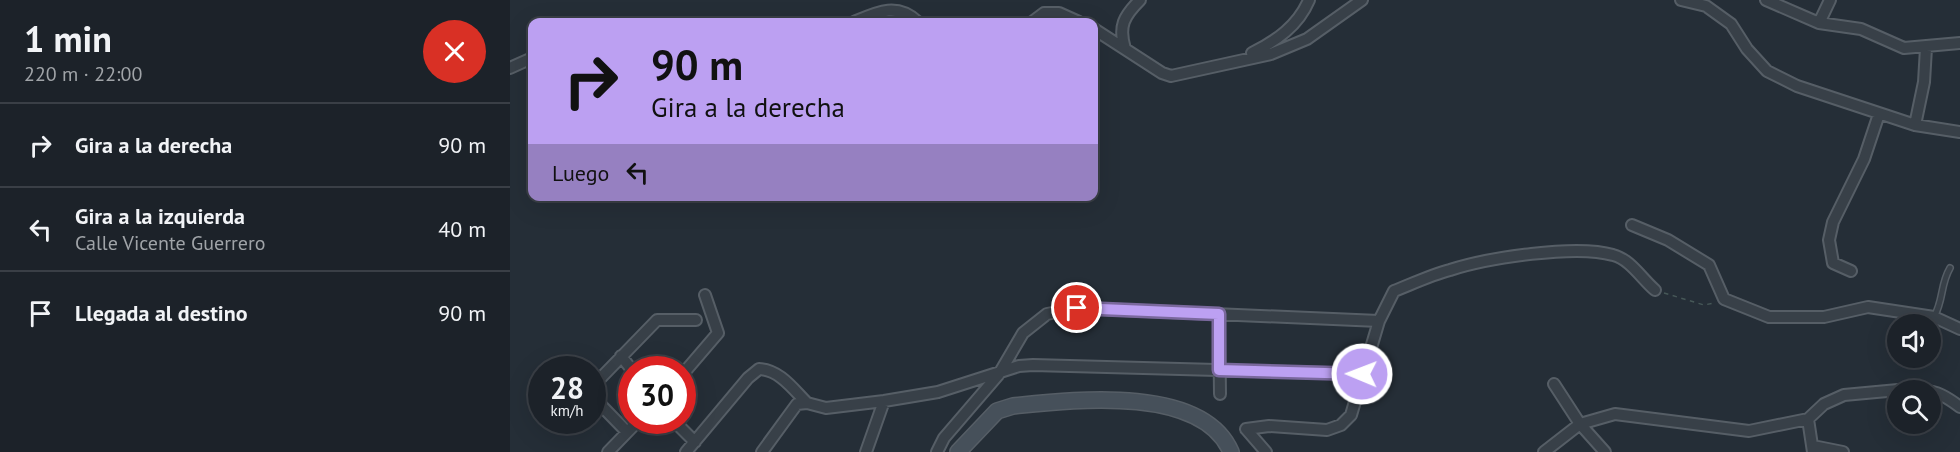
<!DOCTYPE html>
<html lang="es">
<head>
<meta charset="utf-8">
<style>
  :root { --surface:#1c2229; --page:#252a31; --text:#f1f3f6; --muted:#a0a4a8; --line:#3a3f46 }
  body { margin:0; font-family:"PT Sans",sans-serif; background:var(--page); color:var(--text); height:100vh; display:flex; flex-direction:column; font-size:22px; white-space:nowrap }
  * { box-sizing:border-box; margin:0 }
  p { font-size:20px; color:var(--muted) }
  .icon { flex:none; width:33px; height:33px; fill:none; stroke:currentColor; stroke-width:2; stroke-linecap:round; stroke-linejoin:round }
  .map { position:relative; flex:1; overflow:hidden }
  .details { display:flex; flex-direction:column; background:var(--surface); width:510px }
  .details>* { flex:none }
  .guide { position:absolute; left:18px; top:18px; width:570px; height:183px; border-radius:12px; box-shadow:0 6px 24px #0002,0 0 0 2px var(--line); background:#bca0f2; color:#111; overflow:hidden }
  .controls { position:absolute; left:1377px; top:314px; display:grid; gap:12px }
  .controls a { display:grid; place-items:center; width:54px; height:54px; border-radius:50%; background:var(--surface); box-shadow:0 6px 24px #0002,0 0 0 2px var(--line); font-size:30px }
  .speed { position:absolute; left:18px; top:356px; display:flex; gap:12px; font-size:30px; font-weight:700; text-align:center }
  .speed>* { display:grid; place-content:center; width:78px; height:78px; border-radius:50%; background:var(--surface); box-shadow:0 6px 24px #0002,0 0 0 2px var(--line); line-height:1 }
  .speed small { font-size:15px; font-weight:400 }
  .speed .limit { border:9px solid #d22; background:#fff; color:#111 }
  .pin { position:absolute; display:grid; place-items:center; width:51px; height:51px; color:#fff; margin:-26px; border:3px solid #fff; border-radius:50%; box-shadow:0 2px 6px #0007 }
  .me { position:absolute; width:66px; margin:-33px; rotate:271deg; stroke-linejoin:round; filter:drop-shadow(0 0 4px #0008) }
  .turn { display:flex; align-items:center; gap:21px; height:126px; padding:0 24px; font-size:27px }
  .turn .icon { width:78px; height:78px; stroke-width:2.5 }
  .turn b { display:block; font-size:42px; line-height:51px }
  .then { display:flex; align-items:center; height:57px; padding:0 24px; background:#0003; gap:12px; font-size:22px }
  .round { display:grid; place-items:center; flex:none; width:63px; height:63px; border-radius:32px; background:var(--page) }
  .head { display:flex; align-items:center; justify-content:space-between; height:102px; padding:0 24px }
  h1 { font-size:36px; font-weight:700; line-height:45px }
  ul { padding:0; list-style:none }
  li { display:flex; align-items:center; gap:18px; height:84px; padding:0 24px; border-top:2px solid var(--line) }
  li div { flex:1 }
  li b { display:block; font-size:22px }
  li em { font-style:normal }
  main { display:flex; flex:1; min-height:0 }
  .map>svg:first-child { display:block }
  .lines { fill:none; stroke-linecap:round; stroke-linejoin:round }
  .service-casing { stroke:#565e66; stroke-width:8 }
  .minor-casing { stroke:#565e66; stroke-width:14 }
  .secondary-casing { stroke:#565e66; stroke-width:18 }
  .path { stroke:#465757; stroke-width:1.5; stroke-dasharray:4.5 4.5; stroke-linecap:butt }
  .service { stroke:#384048; stroke-width:5 }
  .minor { stroke:#384048; stroke-width:10 }
  .secondary { stroke:#46505a; stroke-width:15 }
  .route-casing { stroke:#7a689d; stroke-width:15 }
  .route { stroke:#bca0f2; stroke-width:10 }
</style>
</head>
<body>
<main>
<section class="details">
<div class="head"><div><h1>1 min</h1><p>220 m · 22:00</p></div><a class="round" style="background:#d93025;color:#fff"><svg class="icon" aria-label="close" viewBox="0 0 24 24"><path d="M6 6l12 12M18 6L6 18"/></svg></a></div>
<ul>
<li><svg class="icon" aria-label="right" viewBox="0 0 24 24"><path d="M7 20v-9h11M14 6l5 5-5 5"/></svg><div><b>Gira a la derecha</b></div><em>90 m</em></li>
<li><svg class="icon" aria-label="left" viewBox="0 0 24 24"><path d="M17 20v-9H6M10 6l-5 5 5 5"/></svg><div><b>Gira a la izquierda</b><p>Calle Vicente Guerrero</p></div><em>40 m</em></li>
<li><svg class="icon" aria-label="arrive" viewBox="0 0 24 24"><path d="M6 21V4h12l-3 4 3 4H6"/></svg><div><b>Llegada al destino</b></div><em>90 m</em></li>
</ul>
</section>
<div class="map">
<svg width="1450" height="452" viewBox="0 0 1450 452">
  <rect width="100%" height="100%" fill="#252e37"/>
  <g class="lines">
    <defs>
      <path id="service" d="M1424,317c10,-18 6,-32 16,-49"/>
      <path id="minor" d="M1171,0l25,6 25,18 16,25 20,22 30,15 118,39 45,7
        M1256,0l53,23 42,6 43,19 56,-5
        M344,22c23,-10 43,-20 64,0
        M522,22l12,-9h15l20,9
        M1309,23l11,-23
        M584,29l68,44 9,3 100,-22 36,-15 55,-39
        M615,49c-7,-23 -1,-33 15,-49
        M742,53c24,-12 46,-27 57,-53
        M0,68l22,-10
        M1405,125l9,-43 2,-34
        M1122,225l36,15 41,25 15,34 45,18h55l44,-10 66,10 26,12
        M1341,271l-18,-8 -4,-23 4,-18 31,-63 15,-45
        M709,314l1,80
        M111,356l11,14
        M172,375l36,-42 -13,-38
        M1044,384l26,40 25,28
        M82,387l65,-67h39
        M1401,390c22,-1 32,4 49,17
        M82,396l35,36
        M1298,419l5,33
        M163,420l22,22
        M736,429l23,-3 58,4 14,-5 10,-10 28,-94 15,-30c18,-7 37,-16 56,-21 37,-12 126,-26 163,-15 17,4 29,24 42,35
        M736,429l20,23
        M1303,446l30,6
        M98,452l31,-32
        M176,452l62,-74 11,-9c21,1 34,20 48,34
        M252,452l35,-48 10,-1 19,5 58,-7 54,-9 81,-26 14,-1 329,9
        M356,452l18,-51
        M427,452l7,-14 55,-64 24,-41 24,-19 30,-6 302,13
        M1034,452l36,-28 35,-10 134,17 59,-12 16,-15 20,-9 54,-5"/>
      <path id="secondary" d="M448,452l39,-41 16,-5c58,-6 189,-22 218,46"/>
    </defs>
    <use href="#service" class="service-casing"/>
    <use href="#minor" class="minor-casing"/>
    <use href="#secondary" class="secondary-casing"/>
    <path class="path" d="M1154,293l40,12 10,-2"/>
    <use href="#service" class="service"/>
    <use href="#minor" class="minor"/>
    <use href="#secondary" class="secondary"/>
  </g>
  <g class="lines">
    <defs>
      <path id="route" d="M567,308l142,6v56l143,4"/>
    </defs>
    <use href="#route" class="route-casing"/>
    <use href="#route" class="route"/>
  </g>
</svg>
<div class="controls">
<a><svg class="icon" aria-label="sound" viewBox="0 0 24 24"><path d="M4 9h4l5-4v14l-5-4H4zM17 9q2 3 0 6"/></svg></a>
<a><svg class="icon" aria-label="search" viewBox="0 0 24 24"><circle cx="10" cy="10" r="6"/><path d="M15 15l6 6"/></svg></a>
</div>
<div class="speed"><div>28<small>km/h</small></div><div class="limit">30</div></div>
<div class="pin" style="left:567px;top:308px;background:#d93025"><svg class="icon" aria-label="arrive" viewBox="0 0 24 24"><path d="M6 21V4h12l-3 4 3 4H6"/></svg></div>
<svg class="me" style="left:852px;top:374px" viewBox="-20 -20 40 40"><circle r="17" fill="#bca0f2" stroke="#fff" stroke-width="3"/><path d="M0-11L8 9 0 5-8 9z" fill="#fff"/></svg>
<div class="guide">
<div class="turn"><svg class="icon" aria-label="right" viewBox="0 0 24 24"><path d="M7 20v-9h11M14 6l5 5-5 5"/></svg><div><b>90 m</b>Gira a la derecha</div></div>
<div class="then">Luego<svg class="icon" aria-label="left" viewBox="0 0 24 24"><path d="M17 20v-9H6M10 6l-5 5 5 5"/></svg></div>
</div>
</div>
</main>
</body>
</html>
